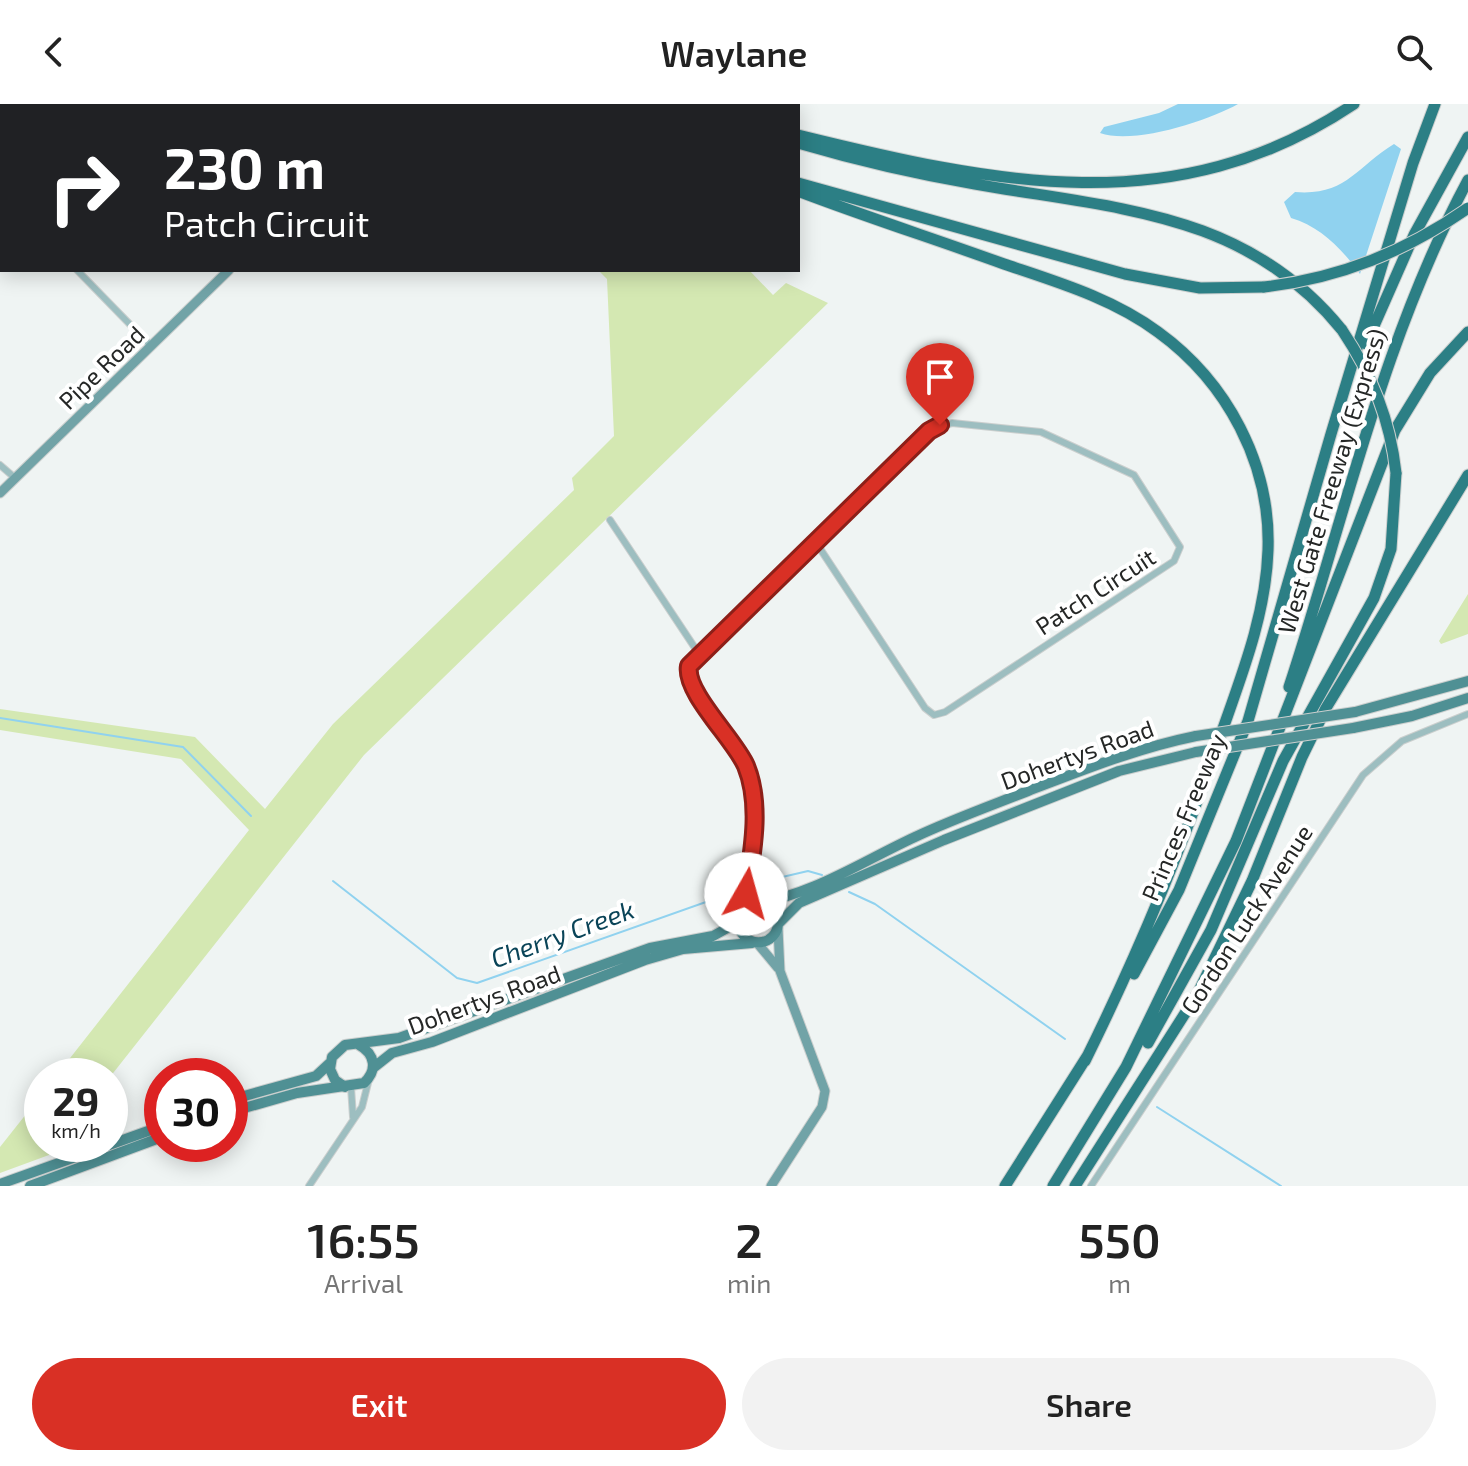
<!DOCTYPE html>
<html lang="en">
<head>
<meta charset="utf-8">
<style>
  :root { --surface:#fff; --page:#f2f2f2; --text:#222; --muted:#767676; --accent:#d93025 }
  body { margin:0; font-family:"Exo 2",sans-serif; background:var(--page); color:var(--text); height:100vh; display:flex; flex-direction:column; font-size:30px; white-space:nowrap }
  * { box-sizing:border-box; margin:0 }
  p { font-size:26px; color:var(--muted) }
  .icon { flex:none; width:44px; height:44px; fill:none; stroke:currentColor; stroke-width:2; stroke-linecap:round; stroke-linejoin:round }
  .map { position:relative; height:1082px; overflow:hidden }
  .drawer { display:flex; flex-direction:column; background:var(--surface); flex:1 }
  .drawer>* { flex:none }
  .top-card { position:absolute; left:0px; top:0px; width:800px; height:168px; box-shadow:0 4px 20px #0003; background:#202124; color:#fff; overflow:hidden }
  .speed { position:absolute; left:24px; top:954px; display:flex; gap:16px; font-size:40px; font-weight:700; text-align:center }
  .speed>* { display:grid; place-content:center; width:104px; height:104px; border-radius:50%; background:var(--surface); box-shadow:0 4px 20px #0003; line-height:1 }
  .speed small { font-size:20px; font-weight:400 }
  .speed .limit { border:12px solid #d22; background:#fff; color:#111 }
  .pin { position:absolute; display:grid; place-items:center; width:68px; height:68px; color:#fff; margin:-82px -34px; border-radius:50% 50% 50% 0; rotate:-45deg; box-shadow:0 0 8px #0007 }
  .pin .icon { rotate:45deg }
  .me { position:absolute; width:88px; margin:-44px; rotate:7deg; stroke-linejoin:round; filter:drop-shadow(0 0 6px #0008) }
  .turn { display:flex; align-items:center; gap:28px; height:168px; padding:0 32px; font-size:36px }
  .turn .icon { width:104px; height:104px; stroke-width:2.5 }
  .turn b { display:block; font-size:56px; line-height:68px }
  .eta { display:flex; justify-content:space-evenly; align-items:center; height:136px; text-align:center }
  .eta b { font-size:48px; font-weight:600; line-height:56px }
  .action { display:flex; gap:16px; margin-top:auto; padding:16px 32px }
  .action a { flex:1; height:92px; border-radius:48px; background:var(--accent); color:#fff; font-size:32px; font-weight:600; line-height:92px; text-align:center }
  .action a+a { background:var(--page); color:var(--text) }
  header { display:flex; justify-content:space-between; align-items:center; height:104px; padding:0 32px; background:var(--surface); font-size:36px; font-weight:600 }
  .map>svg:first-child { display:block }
  .green { fill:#d4e8b2 }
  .water { fill:#90d2ef }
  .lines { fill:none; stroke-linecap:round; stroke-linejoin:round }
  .stream { stroke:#90d2ef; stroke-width:2 }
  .street-casing { stroke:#cbcfce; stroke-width:8 }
  .secondary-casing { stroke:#cbcfce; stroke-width:11 }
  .primary-casing { stroke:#cbcfce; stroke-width:12 }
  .highway-casing { stroke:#cbcfce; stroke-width:13 }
  .street { stroke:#9dbec0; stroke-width:6 }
  .secondary { stroke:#71a3a7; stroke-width:9 }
  .primary { stroke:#4f9094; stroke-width:10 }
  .highway { stroke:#2c7f85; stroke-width:11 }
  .primary-bridge-casing { stroke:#cbcfce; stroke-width:12; stroke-linecap:butt }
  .highway-bridge-casing { stroke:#cbcfce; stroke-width:13; stroke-linecap:butt }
  .primary-bridge { stroke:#4f9094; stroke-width:10 }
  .highway-bridge { stroke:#2c7f85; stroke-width:11 }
  .route-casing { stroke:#8d1f18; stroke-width:20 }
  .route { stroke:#d93025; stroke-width:14 }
  .labels { text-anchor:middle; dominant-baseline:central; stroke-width:8; stroke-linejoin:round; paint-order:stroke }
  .street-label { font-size:24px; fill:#252726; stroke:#fff }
  .water-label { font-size:26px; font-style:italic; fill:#0a4458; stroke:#fff }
</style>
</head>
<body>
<header><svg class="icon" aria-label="back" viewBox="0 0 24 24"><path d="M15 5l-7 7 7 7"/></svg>Waylane<svg class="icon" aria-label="search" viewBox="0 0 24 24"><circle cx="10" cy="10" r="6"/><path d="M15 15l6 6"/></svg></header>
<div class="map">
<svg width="1468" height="1082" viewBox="0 0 1468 1082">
  <rect width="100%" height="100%" fill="#eff4f3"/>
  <path class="green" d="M598,166h151l24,25 13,-12 42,20 -464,452 -254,322 -54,-1 193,-246 -68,-71 -181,-29v-21l195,28 70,72 68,-85 241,-234 -2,-12 42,-42 -7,-157z
    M1468,490v40l-27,10 -2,-3z
    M42,990v50h15l-8,11 -49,18v-26z"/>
  <path class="water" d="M1178,0h60c-30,17 -104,41 -138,29l4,-6 55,-14z
    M1394,40l7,5 -41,125c-18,-25 -39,-47 -69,-56l-7,-16 11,-10c51,4 60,-24 99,-48z"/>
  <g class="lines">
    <path class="stream" d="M0,614l183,29 68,69
      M333,777l124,97 20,5 260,-92
      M761,778l47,-11 14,4
      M849,788l26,12 190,135
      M1157,1003l124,79"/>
    <defs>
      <path id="street" d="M0,87l2,2
        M77,166l74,76
        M0,361l15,13
        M610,416l89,134
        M751,773l10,26
        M743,806c9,-43 19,-99 3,-142 -10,-28 -62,-75 -57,-102l10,-12 230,-223 23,-8 89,9 93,43 46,72 -6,14 -229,151 -11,3 -9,-7 -110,-167
        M351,983l2,30
        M309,1082l53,-79 7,-28
        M1091,1082l272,-411 39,-34 66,-27"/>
      <path id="secondary" d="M398,2l2,-2
        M0,389l229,-223
        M758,840l20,24
        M771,1082l51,-79 3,-16 -45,-120 -2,-42"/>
      <path id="primary" d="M1355,608l113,-31
        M1353,624l59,-12 56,-18
        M739,813c-4,33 42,34 39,1l-14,-14
        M779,819l20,-20 145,-63 175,-69 77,-19
        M373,964l19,-15 40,-11 213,-82 38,-11 69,-6
        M345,983l-10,-7 -5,-11 2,-12 13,-12 54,-7 251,-90 63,-12 18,-10 21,-22c59,-8 109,-42 163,-67 36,-17 75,-31 113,-46 55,-21 109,-43 168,-55
        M230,996l86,-24 14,-13
        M230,1008l67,-19 67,-10c14,-13 11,-29 -5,-38
        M0,1080l162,-58
        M30,1082l132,-49"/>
      <path id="highway" d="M657,0l2,2
        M710,0l5,2
        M798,31c195,48 377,89 556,-31
        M798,39c58,17 118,31 177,41 140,25 271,27 367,146
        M798,79l327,91 75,14 64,-1
        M798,87c68,26 137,48 206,73 53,18 108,34 154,68 69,50 113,132 110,218 -2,65 -27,127 -48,187 -38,111 -83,219 -135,324
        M1366,240l48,-109 54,-98
        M1289,583c56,-170 93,-347 179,-507
        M1134,870l45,-84 69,-169 83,-287 82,-271 22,-59
        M1148,939l63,-113 72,-169 91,-163 17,-49 5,-76
        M1005,1082l83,-131
        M1053,1082l73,-119 110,-226 159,-411 35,-57 38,-41
        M1075,1082l123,-193 54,-112 50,-124 24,-49 142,-233"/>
    </defs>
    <use href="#street" class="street-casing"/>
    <use href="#secondary" class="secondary-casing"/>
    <use href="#primary" class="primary-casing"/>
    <use href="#highway" class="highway-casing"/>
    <use href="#street" class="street"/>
    <use href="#secondary" class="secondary"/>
    <use href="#primary" class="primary"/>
    <use href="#highway" class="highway"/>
    <defs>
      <path id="primary-bridge" d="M1196,632l159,-24
        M1196,648l157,-24"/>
      <path id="highway-bridge" d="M1264,183c76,-9 141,-35 204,-79
        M1342,226c30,45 48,89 54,143"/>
    </defs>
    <use href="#primary-bridge" class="primary-bridge-casing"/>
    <use href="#highway-bridge" class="highway-bridge-casing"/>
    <use href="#primary-bridge" class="primary-bridge"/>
    <use href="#highway-bridge" class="highway-bridge"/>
  </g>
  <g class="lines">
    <defs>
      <path id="route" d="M746,790c6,-40 16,-89 0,-128 -11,-26 -62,-74 -57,-100l240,-235 11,-6"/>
    </defs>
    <use href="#route" class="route-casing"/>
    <use href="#route" class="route"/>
  </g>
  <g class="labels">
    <g class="street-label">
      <text transform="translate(101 263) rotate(-44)">Pipe Road</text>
      <text transform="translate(1331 377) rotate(-73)">West Gate Freeway (Express)</text>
      <text transform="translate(1095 487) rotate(-33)">Patch Circuit</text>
      <text transform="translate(1077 650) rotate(-20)">Dohertys Road</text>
      <text transform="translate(1183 713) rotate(-67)">Princes Freeway</text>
      <text transform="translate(1246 815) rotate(-57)">Gordon Luck Avenue</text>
      <text transform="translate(484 895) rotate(-20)">Dohertys Road</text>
    </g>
    <g class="water-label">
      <text transform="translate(562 829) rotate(-20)">Cherry Creek</text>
    </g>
  </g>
</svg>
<div class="speed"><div>29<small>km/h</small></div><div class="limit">30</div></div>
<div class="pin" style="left:940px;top:321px;background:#d93025"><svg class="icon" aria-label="arrive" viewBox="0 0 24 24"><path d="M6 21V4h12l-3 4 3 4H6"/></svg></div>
<svg class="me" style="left:746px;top:790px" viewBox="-20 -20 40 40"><circle r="19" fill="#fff"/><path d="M0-13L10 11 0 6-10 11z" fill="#d93025"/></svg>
<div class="top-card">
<div class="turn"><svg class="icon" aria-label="right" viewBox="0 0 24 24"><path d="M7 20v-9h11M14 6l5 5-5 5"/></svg><div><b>230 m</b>Patch Circuit</div></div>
</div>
</div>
<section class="drawer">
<div class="eta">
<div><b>16:55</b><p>Arrival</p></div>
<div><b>2</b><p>min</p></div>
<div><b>550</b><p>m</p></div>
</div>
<div class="action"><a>Exit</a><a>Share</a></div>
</section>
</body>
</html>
